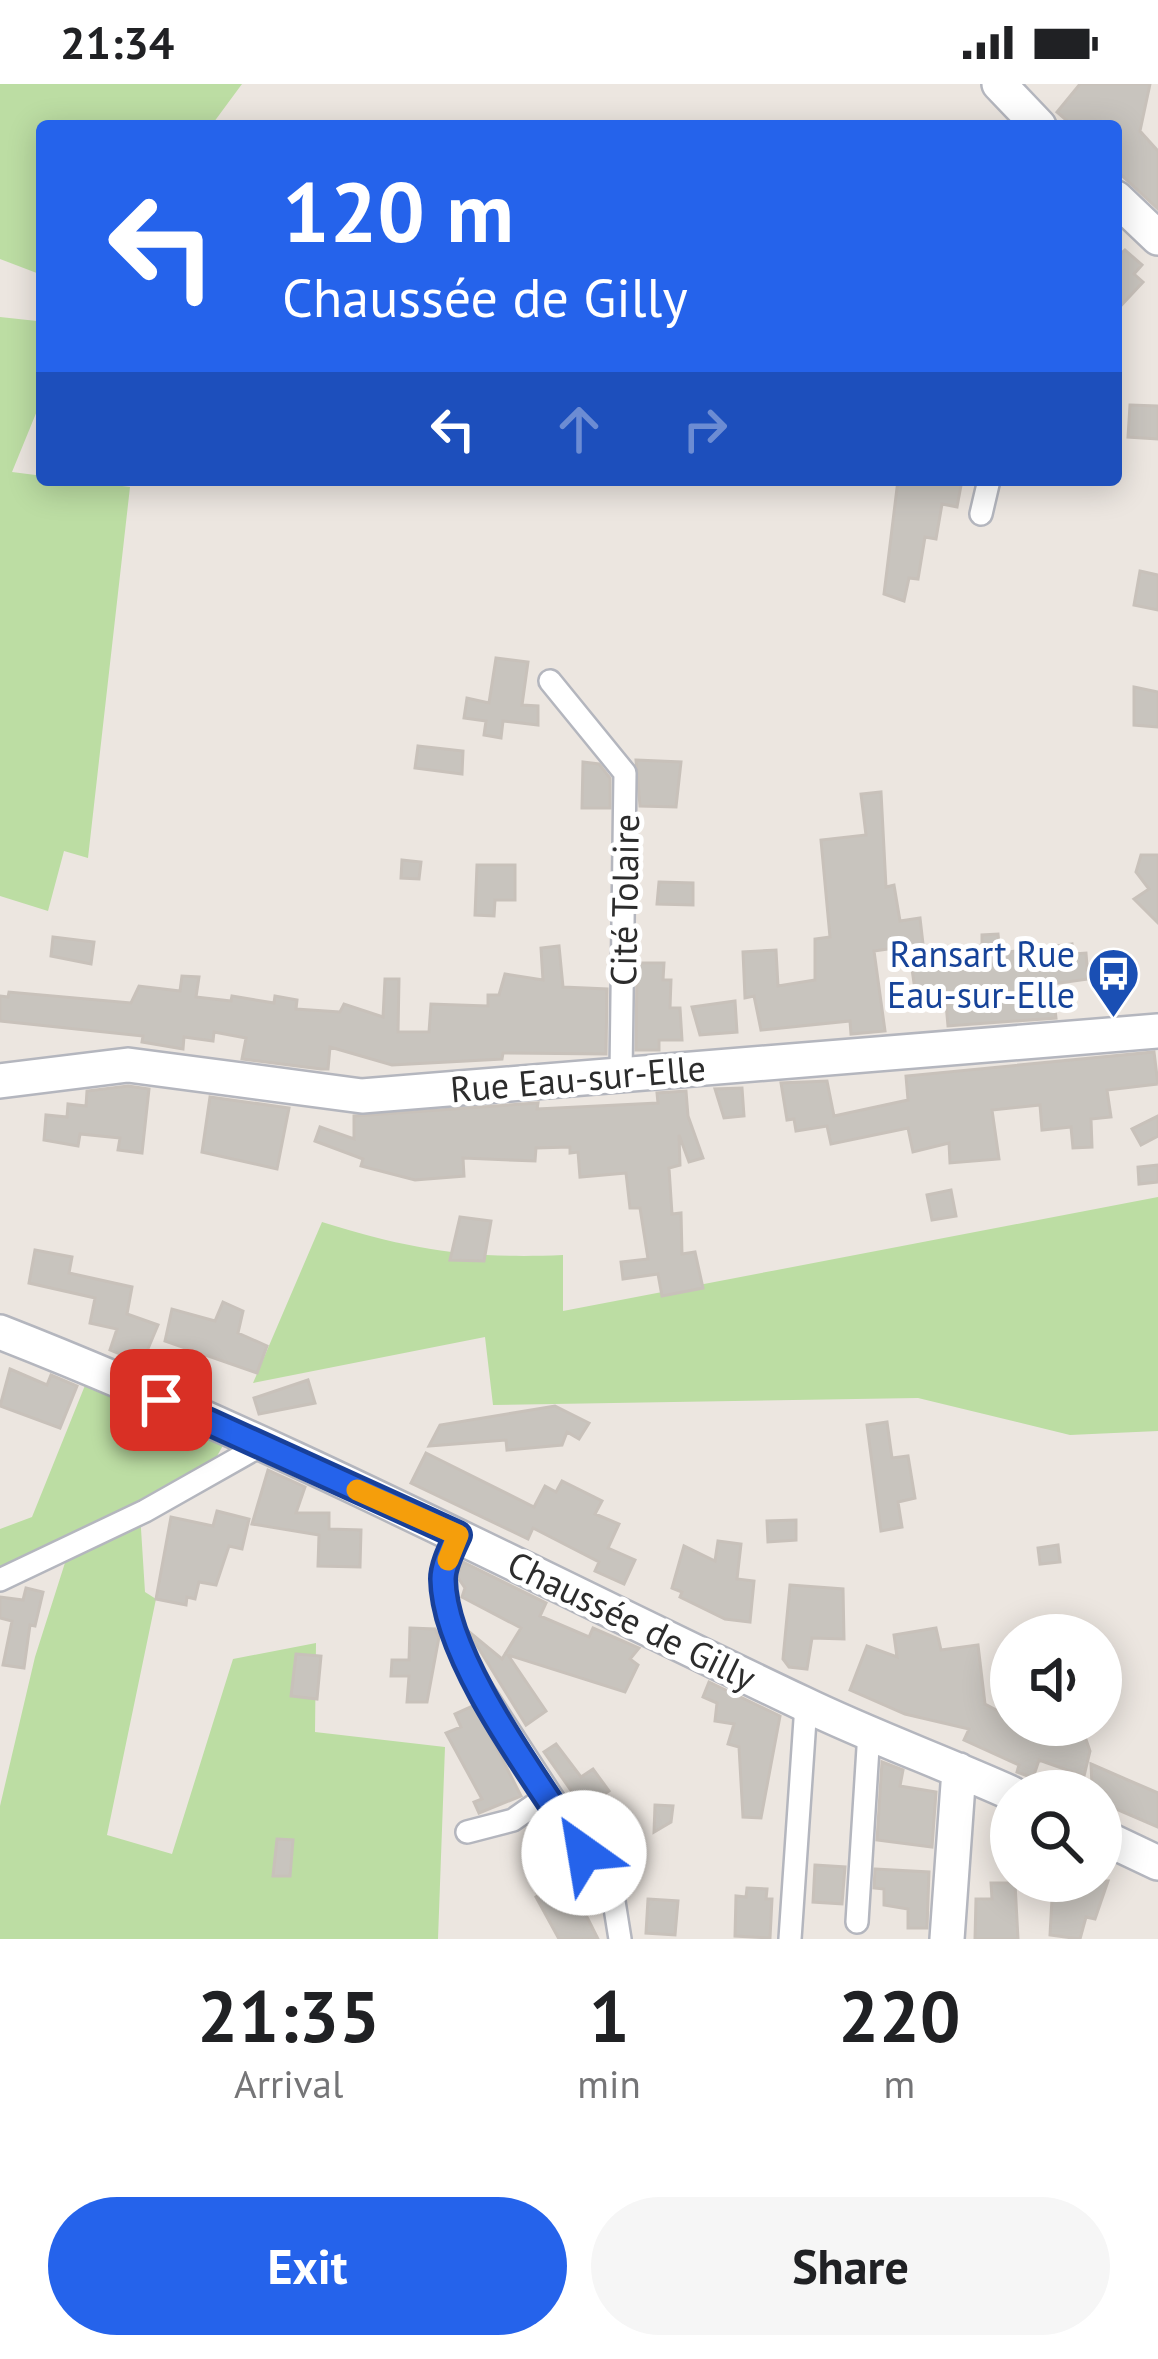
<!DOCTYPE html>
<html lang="en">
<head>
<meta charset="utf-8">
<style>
  :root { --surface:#fff; --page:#f6f6f6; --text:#202124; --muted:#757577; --accent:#2563eb }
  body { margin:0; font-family:"PT Sans",sans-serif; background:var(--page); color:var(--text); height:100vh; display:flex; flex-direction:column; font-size:45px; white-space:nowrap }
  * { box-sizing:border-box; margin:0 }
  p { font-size:39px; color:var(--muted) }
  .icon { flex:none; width:66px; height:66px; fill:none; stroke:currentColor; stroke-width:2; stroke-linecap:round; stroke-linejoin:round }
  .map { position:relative; height:1855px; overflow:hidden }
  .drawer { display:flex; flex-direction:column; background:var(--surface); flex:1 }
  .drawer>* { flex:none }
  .hud { position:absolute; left:36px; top:36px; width:1086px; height:366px; border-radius:12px; box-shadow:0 6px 30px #0003; background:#2563eb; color:#fff; overflow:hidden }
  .fabs { position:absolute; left:990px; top:1530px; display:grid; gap:24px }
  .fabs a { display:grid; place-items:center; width:132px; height:132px; border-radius:50%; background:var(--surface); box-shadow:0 6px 30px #0003; font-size:60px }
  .pin { position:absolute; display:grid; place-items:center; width:102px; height:102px; color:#fff; margin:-51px; border-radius:24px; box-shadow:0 6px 18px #0006 }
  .me { position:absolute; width:132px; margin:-66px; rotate:328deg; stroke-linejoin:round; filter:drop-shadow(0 0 9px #0008) }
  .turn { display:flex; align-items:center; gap:42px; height:252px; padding:0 48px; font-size:54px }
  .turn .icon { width:156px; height:156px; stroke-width:2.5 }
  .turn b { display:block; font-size:84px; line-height:102px }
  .lanes { display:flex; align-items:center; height:114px; padding:0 48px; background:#0003; justify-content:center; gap:60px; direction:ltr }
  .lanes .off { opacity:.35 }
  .eta { display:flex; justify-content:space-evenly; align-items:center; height:204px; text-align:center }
  .eta b { font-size:72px; font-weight:600; line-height:84px }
  .action { display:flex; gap:24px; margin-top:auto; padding:24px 48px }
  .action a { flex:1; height:138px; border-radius:72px; background:var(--accent); color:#fff; font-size:48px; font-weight:600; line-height:138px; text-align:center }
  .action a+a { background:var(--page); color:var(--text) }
  .status { display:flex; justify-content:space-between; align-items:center; height:84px; padding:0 60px; background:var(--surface); direction:ltr }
  .status svg { height:33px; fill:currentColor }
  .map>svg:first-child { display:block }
  .green { fill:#bcdda3 }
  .building { fill:#c8c4be; stroke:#c8c1ba; stroke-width:3 }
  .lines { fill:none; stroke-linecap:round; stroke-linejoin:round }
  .street-casing { stroke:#b4b6be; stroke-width:26 }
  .secondary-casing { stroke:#b4b6be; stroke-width:38 }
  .street { stroke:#fff; stroke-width:21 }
  .secondary { stroke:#fff; stroke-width:33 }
  .route-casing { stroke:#184099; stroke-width:30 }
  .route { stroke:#2563eb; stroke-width:21 }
  .slow { stroke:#f59e0b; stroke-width:21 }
  .labels { text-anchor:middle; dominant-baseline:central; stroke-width:10; stroke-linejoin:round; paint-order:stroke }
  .street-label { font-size:36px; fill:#2c2c2c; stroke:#fff }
  .transit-label { font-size:36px; fill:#164399; stroke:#fff; text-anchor:end }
</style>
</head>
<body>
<div class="status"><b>21:34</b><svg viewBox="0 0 49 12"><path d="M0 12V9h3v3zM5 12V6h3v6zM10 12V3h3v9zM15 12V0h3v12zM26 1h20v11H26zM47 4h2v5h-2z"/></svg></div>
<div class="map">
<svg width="1158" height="1855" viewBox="0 0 1158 1855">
  <rect width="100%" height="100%" fill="#ece6e0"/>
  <path class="green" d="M0,0h242l-31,42h-169v149l-42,-16z
    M0,233l37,4 2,85 -27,66 118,15 -42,371 -24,-7 -16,60 -48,-15z
    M1158,1113v234l-88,4 -152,-37 -425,7 -8,-68 -232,46 69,-161c89,28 148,37 241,33v56z
    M92,1284l138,65 -18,32 -212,114v-50l32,-12z
    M140,1429l5,79 11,7 -49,236 65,19 61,-195 83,-16 -1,89 130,15 -7,192h-438v-133l35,-149 35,-110z"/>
  <path class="building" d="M1080,0h70l-10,47 18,20v58l-42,-39v-44h-43l-16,-14z
    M1125,166l17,15 -8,9 9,8 -27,29v-53z
    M1130,321l28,1v33l-30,-2z
    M898,396h64l-5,27 -15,-3 -6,35 -11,-2 -7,42 -9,-1 -5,23 -20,-7z
    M1140,487l18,4v35l-24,-5z
    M496,574l32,4 -6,43 16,1v19l-35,-4 -2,17 -17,-3 2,-14 -22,-3 3,-20 22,5z
    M1134,603l24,5v35l-24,-2z
    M418,662l45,5 -1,23 -47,-6z
    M636,676l45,2 -5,45 -36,-1z
    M583,678l16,2 11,14v30h-28z
    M881,708l5,95 8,-2 6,36 20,-3 3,26 -49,7 11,80 -34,3 -1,-13 -89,9 -7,-34 -9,2 -2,-46 33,-2 2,36 37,-6v-41l15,-2 -9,-97 45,-5 -5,-41z
    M1141,771h17v68l-24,-24 15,-10 -13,-17z
    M402,776l19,2 -2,17 -18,-1z
    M477,781h38v35h-20l-1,16 -19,-1z
    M659,798l34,1v22l-36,-1z
    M998,850l2,19 72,-9 1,10 13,-1 2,26 -36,5 4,34 -108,8 -3,-34 -29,5 -6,-42 72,-9v-11z
    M53,853l41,5 -3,22 -40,-8z
    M559,862l4,41 44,2 -1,65 -103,-1 -1,6 -110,6 -62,-18 -2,22h-7l-79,-10 4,-21 -32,-6 -1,9 -29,-4 -1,12 -41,-7 1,-6 -143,-15v-25l8,1 1,-5 122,11 8,-17 41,5 2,-15 17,1 -3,20 35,4 1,-5 42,7 1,-7 22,4 -1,9 44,3 4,-8 39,13 2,-38h14l-1,53h31l2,-28 57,2v-11h11l6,-21 38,6 -2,-32z
    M637,879h27l-1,17h8l-1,28h10l2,32h-23v10h-23z
    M735,917l2,31 -37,3 -8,-28z
    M1154,968l4,32 -51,6 4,27 -20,2 1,28 -19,1 -2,-21 -29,3 -2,-25 -48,5 7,49 -49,4 -1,-20 -36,9 -5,-24 -77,16 -4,-18 -31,5 -2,-12 -7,1 -6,-37 46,-2 7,35 74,-16 -2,-24z
    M128,1002l21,3 -7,64 -24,-3 2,-12 -40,-4 -2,12 -34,-6 2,-25 21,2 1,-13 18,2 1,-15z
    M742,1004l2,28 -20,2 -9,-29z
    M686,1007l2,25 15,42 -14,4 -10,-27 1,30 -11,3 3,46 9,-1 1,41 13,-2 8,36 -41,8 -4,-22 -35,5 -2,-17 27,-3 -8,-51h-10l-4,-35 -46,4 -2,-25 -8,1v-6l-34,1 -1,13 -72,-3 1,18 -49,4 -54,-14 2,-7 -48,-18 5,-14 34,12v-23l184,-13 -1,6 121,-6 -1,-10z
    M210,1013l79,11 -12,61 -75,-17z
    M1158,1032v20l-17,9 -9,-16z
    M1158,1081v17l-19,2 -1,-17z
    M951,1106l5,26 -24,4 -5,-25z
    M460,1133l31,4 -7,40 -34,-1z
    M35,1166l37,7 -3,16 63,14 -5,27 31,11 -16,38 -32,-13 7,-21 -27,-6 5,-25 -66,-15z
    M223,1218l20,9 -5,22 29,13 -10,27 -92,-32 7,-32 43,12z
    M10,1285l37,16 4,-10 26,11 -17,42 -60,-22z
    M308,1296l7,23 -56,11 -5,-16z
    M555,1322l34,17 -10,16 -12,-7 -5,13 -55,5 -1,-10 -77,6 11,-21z
    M887,1338l5,36 16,-2 7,42 -17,4 4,25 -21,4 -14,-106z
    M426,1369l108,54 11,-21 11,6 6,-11 40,20 -7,13 24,10 -11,24 27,12 -11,24 -29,-13 4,-9 -66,-34 -5,11 -117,-56z
    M268,1386l37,17 -9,26h33v16l32,1 -1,37 -42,-1 1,-31 -67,-11z
    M217,1427l32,8 -7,30 -13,-3 -13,39 -17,-3 -4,17 -8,-2 -1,8 -30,-6 15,-82 42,9z
    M796,1436v20l-28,2 -1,-21z
    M718,1457l23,3 -4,35 17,2 -4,41 -25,-3 -45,-22 2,-5 -10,-4 12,-42 31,15z
    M1058,1461l2,17 -20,2 -2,-16z
    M463,1478l83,41 -6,13 49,21 4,-9 46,20 -9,11 8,6 -13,27 -117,-37 38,56 -20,14 -58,-94 34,28 19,-31 -59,-31 3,-9 -8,-12z
    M790,1501l53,4 1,50 -32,-1 -5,31 -18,-2 -6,-8z
    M26,1504l17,4 -8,34 -5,-1 -6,43 -21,-3 9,-44 -12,-3v-21l23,3z
    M410,1544l25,1 4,8 -12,65h-20l2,-26h-18l1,-16h17z
    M936,1544l5,22 37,-5 7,59 26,14v7h70l9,26 -6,25 -45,-16 -6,18 -16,-6 2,-7 -55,-25 5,-11 -64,-15 -55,-24 17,-44 30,11 -3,-22z
    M296,1570l25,2 -4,43 -26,-3z
    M709,1598l71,34 -19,102 -18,-1 -4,-70 -11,-3 6,-20 -19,-3 2,-18 -14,-6z
    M475,1621l46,91 -42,17 -5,-11 8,-3 -36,-66 15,-6 -6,-13z
    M556,1660l25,33 12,-8 16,22 -25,18 -40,-57z
    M882,1678l21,8 -3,16 36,6 -4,55 -55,-7z
    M1091,1680l67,29v34l-56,-24 4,-10 -14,-7z
    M655,1721l18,1 -2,16 -17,10z
    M629,1734l13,22 -29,17 -12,-23z
    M277,1755l16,1 -3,36h-17z
    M815,1781l30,2 -3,37 -29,-2z
    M875,1785l54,3 -2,56h-19v-19l-24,-4v-16l-10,-1z
    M566,1791l32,64h-39l-23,-42 6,-4 -3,-5z
    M1053,1797h55l-13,38 -9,-2 -6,22 -30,-4z
    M991,1799h24l3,56h-43l1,-40h16z
    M747,1804l20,1 -1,10h6l-2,39 -35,-2 1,-40 10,1z
    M648,1815l30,2 -3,34 -29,-2z"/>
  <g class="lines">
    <defs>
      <path id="street" d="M981,430l8,-34
        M550,597l75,92 -4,301
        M457,1451l-15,39 5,44 20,48 145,223 8,50
        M0,1496l145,-69 115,-65
        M467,1748l46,-12 34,-24
        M857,1838l12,-190
        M790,1855l16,-234"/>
      <path id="secondary" d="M999,0l40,42
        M1116,114l42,40
        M0,997l128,-16 234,31 796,-65
        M0,1248c274,107 536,245 802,371 68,33 140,59 209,90
        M1101,1752l57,27
        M947,1855l12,-169"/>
    </defs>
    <use href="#street" class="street-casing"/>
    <use href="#secondary" class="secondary-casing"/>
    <use href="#street" class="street"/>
    <use href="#secondary" class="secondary"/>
  </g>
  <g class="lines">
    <defs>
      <path id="route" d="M161,1316l297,135c-6,13 -15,30 -15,44 1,81 96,204 141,274"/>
    </defs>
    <use href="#route" class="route-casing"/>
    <use href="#route" class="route"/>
    <path class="slow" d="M357,1406l101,45 -10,25"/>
  </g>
  <defs>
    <symbol id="bus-pin" viewBox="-11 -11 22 30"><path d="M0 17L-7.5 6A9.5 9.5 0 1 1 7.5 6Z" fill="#1a4fb4" stroke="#fff"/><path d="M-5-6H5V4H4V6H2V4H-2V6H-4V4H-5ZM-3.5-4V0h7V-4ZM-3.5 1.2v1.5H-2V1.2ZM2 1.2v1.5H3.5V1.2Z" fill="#fff"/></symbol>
  </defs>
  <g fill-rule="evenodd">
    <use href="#bus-pin" x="1084" y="860" width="59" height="81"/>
  </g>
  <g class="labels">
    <g class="street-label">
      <text transform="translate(624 816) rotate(-89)">Cité Tolaire</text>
      <text transform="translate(578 994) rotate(-5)">Rue Eau-sur-Elle</text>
      <text transform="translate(632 1536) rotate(26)">Chaussée de Gilly</text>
    </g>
    <g class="transit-label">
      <text x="1075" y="869">Ransart Rue<tspan x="1075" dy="41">Eau-sur-Elle</tspan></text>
    </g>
  </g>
</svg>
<div class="fabs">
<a><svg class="icon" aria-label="sound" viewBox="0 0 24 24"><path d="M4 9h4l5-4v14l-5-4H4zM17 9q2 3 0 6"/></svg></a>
<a><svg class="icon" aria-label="search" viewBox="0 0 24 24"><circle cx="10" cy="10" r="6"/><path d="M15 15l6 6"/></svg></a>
</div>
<div class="pin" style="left:161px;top:1316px;background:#d93025"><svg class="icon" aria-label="arrive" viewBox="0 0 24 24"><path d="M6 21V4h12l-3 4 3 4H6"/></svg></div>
<svg class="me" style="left:584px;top:1769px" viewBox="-20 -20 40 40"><circle r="19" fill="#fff"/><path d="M0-13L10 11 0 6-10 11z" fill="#2563eb"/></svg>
<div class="hud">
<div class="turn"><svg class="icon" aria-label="left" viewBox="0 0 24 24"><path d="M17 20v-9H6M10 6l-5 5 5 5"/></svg><div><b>120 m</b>Chaussée de Gilly</div></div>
<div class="lanes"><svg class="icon" aria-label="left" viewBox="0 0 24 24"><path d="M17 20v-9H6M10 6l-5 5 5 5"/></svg><svg class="icon off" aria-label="ahead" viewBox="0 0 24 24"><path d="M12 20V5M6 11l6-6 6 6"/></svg><svg class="icon off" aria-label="right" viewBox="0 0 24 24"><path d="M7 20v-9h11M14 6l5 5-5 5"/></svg></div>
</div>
</div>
<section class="drawer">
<div class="eta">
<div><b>21:35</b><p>Arrival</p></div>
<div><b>1</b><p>min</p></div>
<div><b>220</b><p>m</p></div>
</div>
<div class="action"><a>Exit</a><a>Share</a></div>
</section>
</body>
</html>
